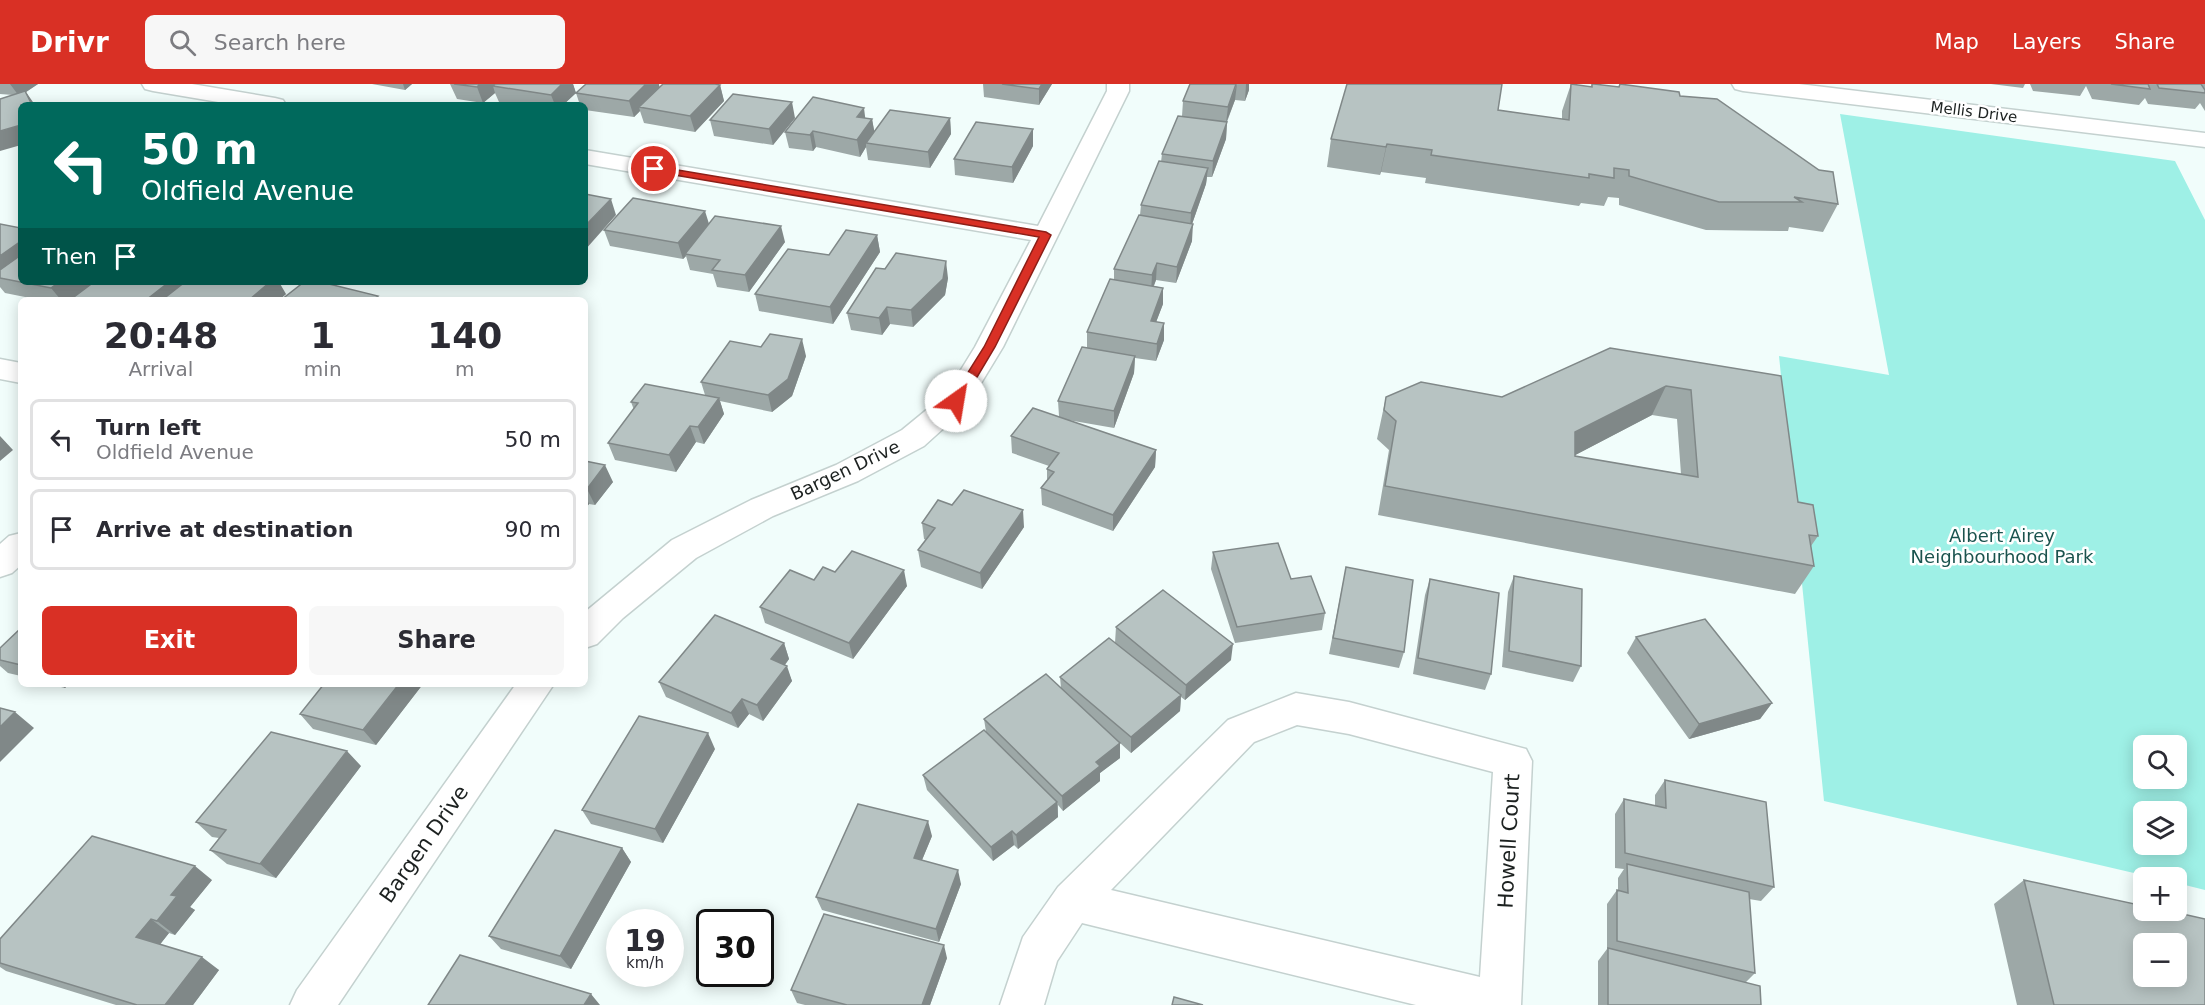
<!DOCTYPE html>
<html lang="en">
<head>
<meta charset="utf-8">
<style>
  :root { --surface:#fff; --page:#f7f7f7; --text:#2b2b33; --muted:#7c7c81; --line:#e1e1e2; --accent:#d93025 }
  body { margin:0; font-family:"DejaVu Sans",sans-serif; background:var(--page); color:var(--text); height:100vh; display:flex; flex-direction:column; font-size:22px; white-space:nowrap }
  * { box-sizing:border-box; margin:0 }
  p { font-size:20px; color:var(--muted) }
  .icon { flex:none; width:33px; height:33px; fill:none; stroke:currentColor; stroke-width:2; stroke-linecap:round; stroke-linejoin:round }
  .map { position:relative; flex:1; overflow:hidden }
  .drawer { position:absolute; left:18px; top:213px; width:570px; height:390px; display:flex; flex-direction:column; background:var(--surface); border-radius:9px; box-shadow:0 3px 15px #0003 }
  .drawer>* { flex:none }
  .hud { position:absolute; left:18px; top:18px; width:570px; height:183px; border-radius:9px; box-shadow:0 3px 15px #0003; background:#00695c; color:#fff; overflow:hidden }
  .buttons { position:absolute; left:2133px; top:651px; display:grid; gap:12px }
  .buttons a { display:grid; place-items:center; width:54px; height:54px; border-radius:9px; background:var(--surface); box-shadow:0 3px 15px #0003; font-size:30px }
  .speed { position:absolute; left:606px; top:825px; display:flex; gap:12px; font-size:30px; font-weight:700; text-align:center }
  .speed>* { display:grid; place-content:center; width:78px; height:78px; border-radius:50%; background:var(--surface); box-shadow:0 3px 15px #0003; line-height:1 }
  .speed small { font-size:15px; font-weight:400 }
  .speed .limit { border:3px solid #111; border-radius:9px; background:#fff; color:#111 }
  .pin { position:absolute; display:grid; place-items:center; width:51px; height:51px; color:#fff; margin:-26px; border:3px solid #fff; border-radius:50%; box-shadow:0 2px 6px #0007 }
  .me { position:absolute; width:66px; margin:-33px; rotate:32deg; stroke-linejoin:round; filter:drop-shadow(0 0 4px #0008) }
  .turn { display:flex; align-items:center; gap:21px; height:126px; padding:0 24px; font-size:27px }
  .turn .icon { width:78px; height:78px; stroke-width:2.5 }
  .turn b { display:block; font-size:42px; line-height:51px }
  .then { display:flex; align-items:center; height:57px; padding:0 24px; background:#0003; gap:12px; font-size:22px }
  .eta { display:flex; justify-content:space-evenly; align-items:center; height:102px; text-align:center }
  .eta b { font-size:36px; font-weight:600; line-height:42px }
  .action { display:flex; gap:12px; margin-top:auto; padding:12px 24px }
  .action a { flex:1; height:69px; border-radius:9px; background:var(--accent); color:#fff; font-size:24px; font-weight:600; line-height:69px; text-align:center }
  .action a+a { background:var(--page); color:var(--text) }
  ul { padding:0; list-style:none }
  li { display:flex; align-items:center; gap:18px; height:81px; margin:0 12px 9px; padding:0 12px; border:3px solid var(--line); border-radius:9px }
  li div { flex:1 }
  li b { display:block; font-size:22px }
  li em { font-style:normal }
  header { display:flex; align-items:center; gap:36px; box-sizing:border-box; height:84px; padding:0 30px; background:var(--accent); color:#fff }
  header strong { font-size:28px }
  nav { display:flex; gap:33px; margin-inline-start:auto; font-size:21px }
  .search { width:420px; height:54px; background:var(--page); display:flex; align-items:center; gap:15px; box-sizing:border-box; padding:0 21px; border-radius:9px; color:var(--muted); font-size:22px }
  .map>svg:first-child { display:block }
  .green { fill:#9ef0e6; fill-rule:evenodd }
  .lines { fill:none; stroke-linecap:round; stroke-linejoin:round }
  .street-casing { stroke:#c4d1cf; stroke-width:3 }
  .street { fill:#fff; fill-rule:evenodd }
  .wall { fill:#9da8a7; fill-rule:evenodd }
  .shaded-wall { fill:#808888 }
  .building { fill:#b7c3c2; stroke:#808888; stroke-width:1.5; fill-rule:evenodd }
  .route { fill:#d93025; stroke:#8d1f18; stroke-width:1.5 }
  .labels { text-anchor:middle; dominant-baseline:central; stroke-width:5; stroke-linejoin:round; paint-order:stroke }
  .far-street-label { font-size:15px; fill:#1c2120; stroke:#fff }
  .street-label { font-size:18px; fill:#1c2120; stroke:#fff }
  .park-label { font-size:18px; fill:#1a534e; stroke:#fff }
  .near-street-label { font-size:21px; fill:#1c2120; stroke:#fff }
</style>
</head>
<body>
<header>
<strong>Drivr</strong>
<div class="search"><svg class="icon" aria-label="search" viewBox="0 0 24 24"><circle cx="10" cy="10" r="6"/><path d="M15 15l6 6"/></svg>Search here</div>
<nav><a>Map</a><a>Layers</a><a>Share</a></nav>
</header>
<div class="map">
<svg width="2205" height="921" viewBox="0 0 2205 921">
  <rect width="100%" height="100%" fill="#f1fdfb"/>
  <path class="green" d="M1840,30l335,47 30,59v670l-28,-7 -1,-5 -25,-1 -327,-76 -45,-445 110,19zM2144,662h32v32h-32zM2144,728h32v32h-32z"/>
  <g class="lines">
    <defs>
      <path id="street" d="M142,0h50l83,14 8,2 3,5h-50l-83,-14 -8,-2z
        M1107,0h22v7l-126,256 -37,61 -42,38 -66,35 -85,35 -77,42 -73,60 -26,26 -12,4v-36l87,-72 79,-40 85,-35 66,-35 44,-36 29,-47 56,-107 -446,-76v-14l453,76 69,-135z
        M1732,0h67l406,49v14l-462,-56 -8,-2z
        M0,275l21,4v20l-21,-4z
        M21,449v32l-9,8 -12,4v-33l9,-8z
        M516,600h38l-216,321h-48l7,-15z
        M1296,609l53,9 177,47 6,12 -11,244h-105l-334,-82 -25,38 -13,44h-44l23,-68 35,-50 170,-167zM1297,641l52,9 144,38 -13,205 -369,-87 143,-148z"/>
    </defs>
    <use href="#street" class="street-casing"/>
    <use href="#street" class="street"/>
  </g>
  <path class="wall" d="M0,0h38l-12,8 -13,3 -13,-1z
    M372,0h40l-7,6z
    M450,0h123l3,9 -13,12h-43l-21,-3 -4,-9 -12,10 -26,-4z
    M983,0h69l-13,21 -55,-8z
    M1190,0h59v6l-4,11 -10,-1 -8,22 -1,17 -14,38h-5l-1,7 -14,40v17l-16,42 -20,-3 -2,6 9,2v16l-7,18 8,1v17l-8,21 -21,-3 -1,15 -20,55 -46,-8 88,30 -1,17 -42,64 -71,-26 -1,-17 6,-8v-11l2,-3 -37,-13 -1,-17 48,-20 -1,-15 29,-53v-16l27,-52v-11l26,-54 1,-10 20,-43 1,-8 20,-38 1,-15z
    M1571,0l20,3 1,-3 27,3 1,-3 60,12 158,108 -15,28 -34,-5 -1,4 -82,-1 -87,-25v-7l-11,-1 -4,9 -23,-3 -2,3 -154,-23 1,-5 -45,-6 -1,3 -53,-8 4,-28 167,-29 64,9v-8z
    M1991,0h34l-2,4z
    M2030,0h175v27l-5,-8 -5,6 -47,-5 -3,-6 -6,7 -47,-6 -6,-13 -6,10 -47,-5z
    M720,1l4,16 -29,31 -51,-9 -4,-12 -6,6 -49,-7v-5h-5l-4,-12 84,-6z
    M795,34l-22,27 -59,-9 -4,-16z
    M866,34l6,1 2,12 76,-13 1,16 -21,34 -62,-8 -2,-13 -6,10 -44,-10 -3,4 -24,-3 -4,-16z
    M1033,62l-20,37 -58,-8 -1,-16z
    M0,140l21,58 265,12 -7,6h-239l-35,-7 -5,-6z
    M709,140l76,18 -36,50 -32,-5 -4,-13 -23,-4 -4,-14 -3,3 -73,-13 -6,-16z
    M877,151l3,17 -47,72 -74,-13 -4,-17 74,-39z
    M885,185l63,9 -3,17 -32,32 -23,-3 -8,11 -31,-5 -4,-17z
    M806,272l-14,40 -20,16 -52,-11 4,13 -20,30 -8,-2 -20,30 -61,-12 -7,-17 26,-33 -3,-8 74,-7 -4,-13z
    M1781,292l17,126 20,34 -7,10 3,20 -19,28 -417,-79 11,-65 -12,-11 9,-42h116zM1652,331l25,4 4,55 -106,-18v-1z
    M585,377l28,21 -18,23 -6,-1 -4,5z
    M952,421l72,22 -42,62 -61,-22 -3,-17 8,-10 -2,-1 -2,-16z
    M1213,468l78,27 34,34 -3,17 -87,13 -24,-74z
    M1346,483l58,85 -5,16 -70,-14z
    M1514,492l67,90 -8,16 -71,-15 6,-75z
    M1430,495l61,95 -6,16 -72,-16 12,-79z
    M814,496l93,6 -54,73 -88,-36 -5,-16z
    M1116,543l115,33 -46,40 -4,-3 -1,14 -49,42 -11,-10v15l-20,15v8l-37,30 -5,-6v12l-40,32 -4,-4 -21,16 -66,-71 -4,-15 63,-43 -2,-13 77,-31 -1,-11 55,-34z
    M21,544v48l-13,-3 -8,-7v-18z
    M1636,553l136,66 -12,16 -71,20 -62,-86z
    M784,559l5,16 -4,6 7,16 -29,40 -14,-7 -11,14 -72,-31 -7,-15z
    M49,600h20l-4,4z
    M423,600l-47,61 -63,-16 -13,-15z
    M715,665l-52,94 -72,-19 -9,-14z
    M361,682l-85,112 -49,-14 -17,-14 9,-12 -7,-1 -16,-15z
    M1665,696l109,107 -13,14 -12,-2 6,74 -9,9 15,23h-163v-44l9,-12v-45l10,-14 1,1v-13l6,-9 -9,-1v-54l9,-15 31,7v-11z
    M932,752l-10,24 39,24 -22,58 -117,-32 -6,-13z
    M622,764l9,14 -60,107 -70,-20 -12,-13z
    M212,796l-22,27 5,3 -20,25 -6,-2 -9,11 59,26 -26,35h-77l-110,-34 -6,-4v-28z
    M2024,796l181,125h-188l-23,-101z
    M947,874l-17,47h-125l-8,-2 -6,-13z"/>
  <path class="shaded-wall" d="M10,0h28l-12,8 9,13h-3l-13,-9z
    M403,0h9l-7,6z
    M480,0h25l-12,2 2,7 -12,10 -6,-16z
    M561,0h12l3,9 -13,12h-8l-4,-10z
    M646,0h13l1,6 -21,17 1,4 -6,6 -5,-16z
    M1042,0h10l-13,21v-16z
    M1237,0l-2,16 -9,23 2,-16z
    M1246,0h3v6l-4,11z
    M720,1l4,16 -29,31 -5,-16z
    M792,18l3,16 -22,27 -4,-16z
    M864,24l2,16 -9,-7z
    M950,34l1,16 -21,34 -2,-16z
    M872,35l3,16 -9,8v4l-6,10 -3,-17z
    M1227,38l-1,17 -14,38 1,-16z
    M21,41v20l-21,6v-20z
    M1033,45v17l-20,37 -1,-16z
    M813,47l3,16 -3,4 -3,-16z
    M1387,60l-6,28 -1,3 6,-28z
    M1208,84l-2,16 -16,46 1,-17z
    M611,115l5,16 -31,35v-24z
    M705,127l5,16 -25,27 1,2 -3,3 -5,-16z
    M1193,140l-1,17 -16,42 1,-16z
    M781,142l4,16 -36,50 -4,-17z
    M877,151l3,17 -47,72 -3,-17z
    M21,157v26l-21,11v-22z
    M946,177l2,17 -3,17 -32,32 -2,-17z
    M1157,179l-1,17 -5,12 1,-17z
    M59,198h35l-23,18h-10l-10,-12z
    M169,198h20l-10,18h-33z
    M270,198h9l7,12 -7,6h-30z
    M1163,204v16l-13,34 1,-17z
    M887,223l3,17 -8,11 -3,-17z
    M1164,239v17l-8,21 1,-17z
    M802,255l4,17 -14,40 -20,16 -4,-17z
    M1135,272l-1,17 -20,55v-17z
    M1666,302l-14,29 -88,46 11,-29z
    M719,314l5,16 -20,30 -6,-17z
    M690,342l6,16 -20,30 -7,-17z
    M0,352l13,14 -13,11z
    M1156,366l-1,17 -42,64v-16z
    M605,381l8,17 -18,23 -8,-16z
    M585,411l4,9 -4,5z
    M1023,426l1,17 -42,62 -2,-16z
    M904,486l3,16 -54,73 -4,-16z
    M784,559l5,16 -12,16 -6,-16z
    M1233,560l-2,16 -46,40 1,-15z
    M787,582l5,15 -29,40 -6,-16z
    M60,600h9l-4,4z
    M399,600h24l-47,61 -13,-15z
    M1181,611l-1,16 -49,42v-16z
    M742,615l7,15 -11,14 -7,-15z
    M1772,619l-12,16 -71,20 10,-15z
    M15,628l19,16 -34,34v-35z
    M708,649l7,16 -52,94 -8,-14z
    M1120,659v15l-20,15v8l-37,30 -1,-15 34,-34z
    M347,667l14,15 -85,112 -16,-14z
    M1057,718l1,15 -40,32 -2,-14z
    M928,737l4,15 -15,36 -3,-14z
    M1012,747l2,14 -21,16 -2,-14z
    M622,764l9,14 -60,107 -11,-13z
    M195,782l17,14 -22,27 5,3 -20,25 -18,-14 14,-26z
    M958,786l3,14 -22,58 -3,-13z
    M151,835l18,14 -14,18 -19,-14z
    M944,861l3,13 -17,47h-8z
    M202,873l17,13 -26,35h-28z
    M591,910l9,11h-16z"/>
  <path class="building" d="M454,0h26l-3,3z
    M495,0h67l-11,11 -58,-9z
    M586,0h60l-17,17 -53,-8z
    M663,0h52l5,1 -30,31 -51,-9z
    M1002,0h40l-3,5z
    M1190,0h46l-8,23 -45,-6z
    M1347,0h155l-4,26 71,10 2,-36 21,3v-3h2l25,3 1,-3 59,8 1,4 37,3 102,71 14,2 5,32 -44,-7 8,5h-83l-90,-26v-6l-15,-2v10l-25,-4v4l-158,-23 1,-5 -45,-6 -1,3 -55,-8z
    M2111,0h37l2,5z
    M2157,0h44l4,6v3l-46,-5z
    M25,7l7,14h-11v20l-21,6v-32z
    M733,10l59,8 -23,27 -59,-9z
    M813,13l51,11 -7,9 15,2 -15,21 -44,-9 -3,4 -25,-3z
    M890,26l60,8 -22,34 -62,-9z
    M1178,32l49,6 -14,39 -51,-7z
    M976,38l57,7 -21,38 -58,-8z
    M1159,77l49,7 -17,45 -50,-8z
    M585,110l26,5 -26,27z
    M633,114l72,13 -27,32 -74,-13z
    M1139,131l54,9 -16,43 -20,-4 -5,12 -38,-6z
    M715,132l66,10 -36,49 -33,-5 8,-10 -35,-6z
    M0,140l21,4v13l-21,15z
    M846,146l31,5 -47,72 -75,-13 33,-45 41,6z
    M896,169l50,8 -3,18 -32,31 -24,-3 -8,11 -32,-5 29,-45 9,1z
    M21,171v27h38l-8,6 -51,-10v-8z
    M1110,195l53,9 -12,33 13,2 -7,21 -70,-12z
    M94,198h75l-23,18h-76z
    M185,198h85l-21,18h-87z
    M304,198h17l57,14 -5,4h-92z
    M770,250l32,5 -14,40 -20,16 -67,-13 29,-41 31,6z
    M1082,263l53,9 -21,55 -56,-10z
    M1610,264l171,28 17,126 15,3 5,31 -9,-1 5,31 -429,-80 11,-65 -12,-11 2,-13 35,-15 81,15zM1666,302l25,4 7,87 -123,-21v-24z
    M645,300l74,14 -21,29 -8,-1 -21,29 -61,-12 30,-40 -7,-1z
    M1033,324l123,42 -43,65 -72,-27 13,-16 -7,-3 12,-16 -48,-17z
    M585,377l20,4 -18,24 -2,-1z
    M964,406l59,20 -43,63 -62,-23 17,-22 -13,-5 16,-23 14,5z
    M1278,459l13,36 20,-3 14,37 -88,14 -24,-75z
    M852,467l52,19 -55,73 -89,-36 30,-37 24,10 9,-13 12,5z
    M1346,483l67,13 -9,72 -71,-14z
    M1514,492l68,13 -1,77 -72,-15z
    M1430,495l69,14 -8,81 -73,-16z
    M1163,506l70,54 -47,41 -70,-58z
    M715,531l69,28 -13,16 16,7 -30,39 -15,-6 -11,14 -72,-31z
    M1705,535l67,84 -73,21 -63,-87z
    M21,544v37l-21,-5v-12z
    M1109,554l72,57 -50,42 -71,-60z
    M1046,590l74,69 -24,19 4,4 -38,30 -78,-77z
    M324,600h75l-36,46 -63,-16z
    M0,624l15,4 -15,15z
    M639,632l69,17 -53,96 -73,-19z
    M984,646l73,72 -41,33 -4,-4 -21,16 -68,-72z
    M271,648l76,19 -87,113 -50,-14 16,-20 -30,-8z
    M1665,696l101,22 8,85 -149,-34 -1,-54 42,9z
    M858,720l70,17 -14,37 44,12 -22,59 -120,-32z
    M555,746l67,18 -62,108 -71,-20z
    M92,752l103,30 -24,29 6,1 -20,25 -6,-2 -15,18 66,20 -37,48h-28l-137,-42v-24z
    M1627,780l122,28 6,81 -138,-32v-51l11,3z
    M2024,796l120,26v4h21l40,9v86h-151zM2144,860h32v32h-32z
    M824,830l120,31 -22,60h-75l-56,-15z
    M1608,864l152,38 1,19h-153z
    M460,871l131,39 -7,11h-156z
    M1174,913l29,8h-31z"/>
  <path class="route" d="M654,82l392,66 5,3 -56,112 -34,57 -5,1 -6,-4 34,-54 55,-110 -388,-66 -2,-2z"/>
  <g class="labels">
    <g class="far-street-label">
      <text transform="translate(1974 28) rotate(7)">Mellis Drive</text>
    </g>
    <g class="street-label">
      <text transform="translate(845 386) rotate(-25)">Bargen Drive</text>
    </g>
    <g class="park-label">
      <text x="2002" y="451">Albert Airey<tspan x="2002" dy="21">Neighbourhood Park</tspan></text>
    </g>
    <g class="near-street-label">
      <text transform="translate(1509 757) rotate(-87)">Howell Court</text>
      <text transform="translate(424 760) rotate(-55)">Bargen Drive</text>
    </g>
  </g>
</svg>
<div class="buttons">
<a><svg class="icon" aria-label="search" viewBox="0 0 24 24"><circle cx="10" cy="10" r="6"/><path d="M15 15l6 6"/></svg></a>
<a><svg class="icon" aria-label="layers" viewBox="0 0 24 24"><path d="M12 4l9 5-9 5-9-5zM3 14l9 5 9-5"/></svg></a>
<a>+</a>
<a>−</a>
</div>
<div class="speed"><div>19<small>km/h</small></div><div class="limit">30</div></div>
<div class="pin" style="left:654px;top:85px;background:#d93025"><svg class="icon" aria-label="arrive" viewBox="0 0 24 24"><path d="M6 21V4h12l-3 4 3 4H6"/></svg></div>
<svg class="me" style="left:956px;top:317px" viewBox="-20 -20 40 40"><circle r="19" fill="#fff"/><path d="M0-13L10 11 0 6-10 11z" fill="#d93025"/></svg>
<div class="hud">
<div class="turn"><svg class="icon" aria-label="left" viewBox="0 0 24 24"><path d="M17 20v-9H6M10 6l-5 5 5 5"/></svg><div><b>50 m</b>Oldfield Avenue</div></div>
<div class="then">Then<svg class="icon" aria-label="arrive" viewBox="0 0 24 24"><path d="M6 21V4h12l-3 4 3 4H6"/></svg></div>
</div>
<section class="drawer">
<div class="eta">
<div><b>20:48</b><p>Arrival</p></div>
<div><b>1</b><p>min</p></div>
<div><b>140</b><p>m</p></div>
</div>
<ul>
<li><svg class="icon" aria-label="left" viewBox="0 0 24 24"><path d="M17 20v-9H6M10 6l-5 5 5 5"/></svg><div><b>Turn left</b><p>Oldfield Avenue</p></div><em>50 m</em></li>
<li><svg class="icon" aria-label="arrive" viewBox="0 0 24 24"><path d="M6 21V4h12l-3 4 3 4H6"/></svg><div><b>Arrive at destination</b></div><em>90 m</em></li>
</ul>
<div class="action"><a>Exit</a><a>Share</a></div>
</section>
</div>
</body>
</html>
